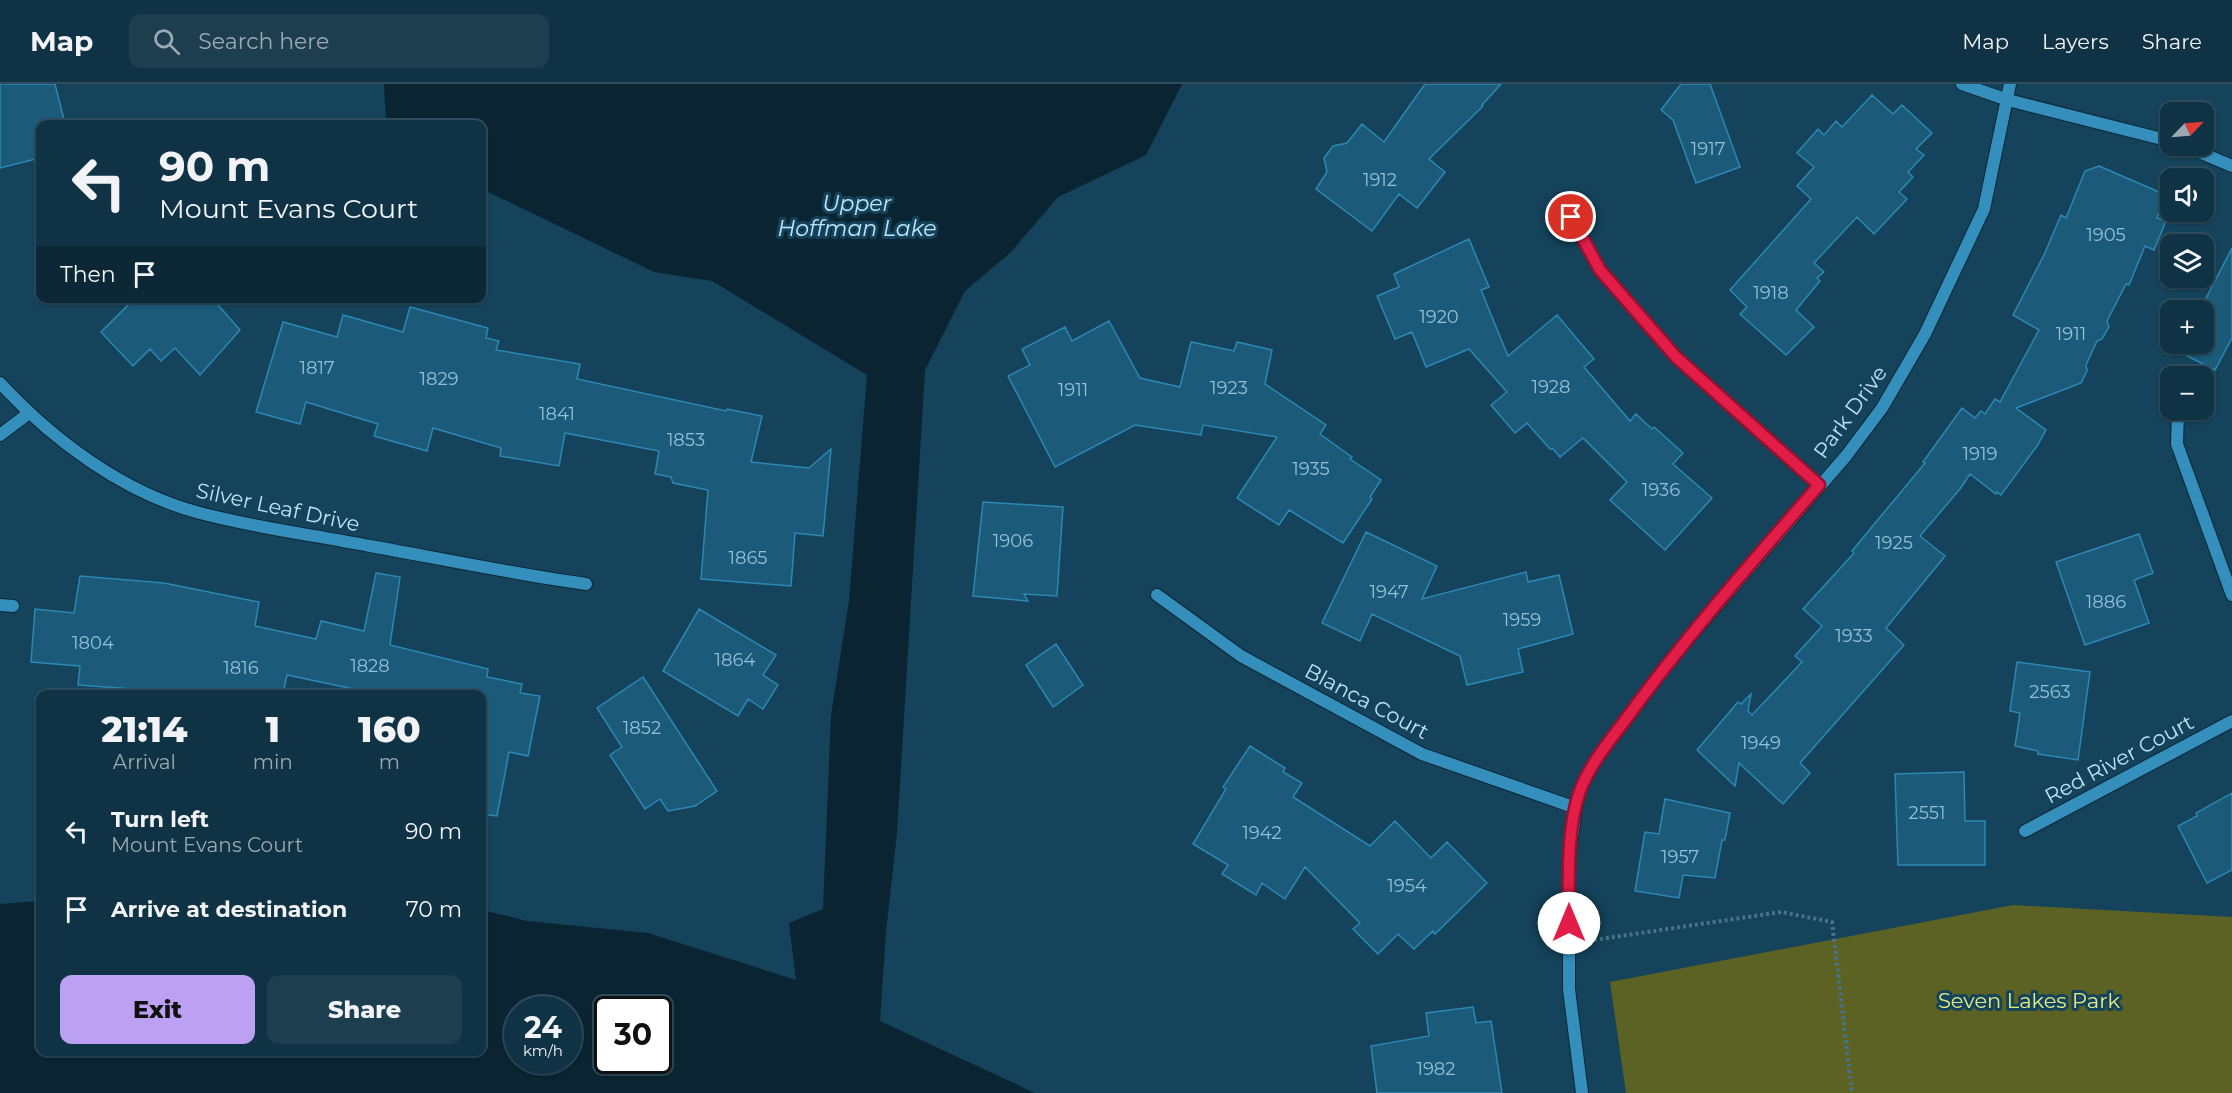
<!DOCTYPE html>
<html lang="en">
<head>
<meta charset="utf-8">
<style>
  :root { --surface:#0f3244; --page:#1d3e4f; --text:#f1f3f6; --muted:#9baab2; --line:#2f4d5d; --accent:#bca0f2 }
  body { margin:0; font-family:Montserrat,sans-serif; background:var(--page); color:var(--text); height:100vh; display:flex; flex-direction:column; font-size:22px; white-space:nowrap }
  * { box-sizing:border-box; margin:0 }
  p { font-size:20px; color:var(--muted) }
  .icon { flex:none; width:33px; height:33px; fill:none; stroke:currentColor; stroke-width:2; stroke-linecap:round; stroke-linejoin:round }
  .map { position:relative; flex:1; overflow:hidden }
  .details { position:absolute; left:36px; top:606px; width:450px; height:366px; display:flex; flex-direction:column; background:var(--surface); border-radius:12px; box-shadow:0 2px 4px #0004,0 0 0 2px var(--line) }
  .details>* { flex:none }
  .banner { position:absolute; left:36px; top:36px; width:450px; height:183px; border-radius:12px; box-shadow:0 2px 4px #0004,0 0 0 2px var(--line); background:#0f3244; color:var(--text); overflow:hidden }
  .needle { width:39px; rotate:65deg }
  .tools { position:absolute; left:2160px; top:18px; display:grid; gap:12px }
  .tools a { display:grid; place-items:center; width:54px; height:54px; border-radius:12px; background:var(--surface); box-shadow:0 2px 4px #0004,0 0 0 2px var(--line); font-size:30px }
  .speed { position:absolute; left:504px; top:912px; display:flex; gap:12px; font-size:30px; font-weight:700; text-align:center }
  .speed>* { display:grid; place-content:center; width:78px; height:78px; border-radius:50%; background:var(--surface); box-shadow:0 2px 4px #0004,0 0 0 2px var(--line); line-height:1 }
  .speed small { font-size:15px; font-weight:400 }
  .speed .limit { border:3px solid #111; border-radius:9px; background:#fff; color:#111 }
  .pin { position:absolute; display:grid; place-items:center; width:51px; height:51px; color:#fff; margin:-26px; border:3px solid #fff; border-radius:50%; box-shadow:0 2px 6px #0007 }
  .me { position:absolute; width:66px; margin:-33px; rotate:0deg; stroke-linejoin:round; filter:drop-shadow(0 0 4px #0008) }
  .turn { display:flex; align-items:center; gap:21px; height:126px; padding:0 24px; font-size:27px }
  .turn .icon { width:78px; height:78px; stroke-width:2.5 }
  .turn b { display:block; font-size:42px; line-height:51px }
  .then { display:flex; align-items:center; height:57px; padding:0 24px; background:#0003; gap:12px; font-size:22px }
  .eta { display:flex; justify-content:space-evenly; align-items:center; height:102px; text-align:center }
  .eta b { font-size:36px; font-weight:800; line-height:42px }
  .action { display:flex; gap:12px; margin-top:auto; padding:12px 24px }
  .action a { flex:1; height:69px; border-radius:12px; background:var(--accent); color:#111; font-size:24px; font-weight:800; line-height:69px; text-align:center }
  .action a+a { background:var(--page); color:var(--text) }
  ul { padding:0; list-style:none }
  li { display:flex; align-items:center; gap:18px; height:78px; padding:0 24px }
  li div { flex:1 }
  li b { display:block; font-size:22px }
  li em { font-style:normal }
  header { display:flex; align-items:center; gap:36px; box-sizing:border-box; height:84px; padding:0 30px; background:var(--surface); border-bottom:2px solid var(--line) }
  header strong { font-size:28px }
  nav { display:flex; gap:33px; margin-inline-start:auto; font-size:21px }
  .search { width:420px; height:54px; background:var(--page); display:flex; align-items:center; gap:15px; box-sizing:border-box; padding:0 21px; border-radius:12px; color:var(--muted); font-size:22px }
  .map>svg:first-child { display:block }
  .green { fill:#5c6223 }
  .water { fill:#0a2431; fill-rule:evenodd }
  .building { fill:#1b5a79; stroke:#2c88b4; stroke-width:1.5 }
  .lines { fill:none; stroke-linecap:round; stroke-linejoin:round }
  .service-casing { stroke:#0c2837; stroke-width:14 }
  .minor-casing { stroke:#0c2837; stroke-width:14 }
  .path { stroke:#47748c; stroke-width:4; stroke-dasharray:3 3; stroke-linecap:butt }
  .service { stroke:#358fbc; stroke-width:12 }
  .minor { stroke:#358fbc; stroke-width:12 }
  .route-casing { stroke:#92132f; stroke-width:15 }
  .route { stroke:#e11d48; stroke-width:10 }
  .labels { text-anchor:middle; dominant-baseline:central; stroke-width:6; stroke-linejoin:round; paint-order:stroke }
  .number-label { font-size:18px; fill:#92bfd9 }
  .street-label { font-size:21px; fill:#b9e1f9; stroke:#14435b }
  .park-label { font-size:21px; fill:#e1ed83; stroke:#14435b }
  .water-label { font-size:22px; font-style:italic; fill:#bee5fd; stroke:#14435b }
</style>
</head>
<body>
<header>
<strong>Map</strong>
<div class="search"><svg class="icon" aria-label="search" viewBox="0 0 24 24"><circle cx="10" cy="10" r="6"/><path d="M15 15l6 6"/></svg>Search here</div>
<nav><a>Map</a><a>Layers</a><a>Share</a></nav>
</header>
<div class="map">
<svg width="2232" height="1009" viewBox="0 0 2232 1009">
  <rect width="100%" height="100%" fill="#14435b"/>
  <path class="green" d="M2013,821l219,12v176h-606l-16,-111z"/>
  <path class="water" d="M384,0h798l-36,71 -88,42 -48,56 -45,38 -40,79 -28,463 -11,99 -6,89 155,72h-1035v-189l40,-3v151h442v-142l45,11 121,12 148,47 -7,-57 34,-14 8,-194 18,-114 18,-226 -155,-94 -58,-9 -172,-83v-65h-96zM518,926h50v50h-50zM608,926h50v50h-50z"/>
  <path class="building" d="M0,0h55l10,40h-25v34l-40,10z
    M1425,0h76l-19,21 1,1 -54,53 16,13 -28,36 -18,-14 -27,37 -56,-42 11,-17 -3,-14 9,-12 14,-3 15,-19 22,18z
    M1681,0h29l30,83 -44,16 -23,-63 -12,-10z
    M1872,11l21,19 9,-9 30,28 -16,16 8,6 -16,17 5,5 -14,15 8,7 -33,35 -17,-17 -43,46 10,9 -7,6 3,3 -24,29 18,17 -28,28 -46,-41 7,-7 -17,-17 81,-91 -14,-13 17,-19 -17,-14 21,-24 6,6 12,-14 6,6z
    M2099,82l67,29 -9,23 9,3 -12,29 -9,-4 -16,39 -3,-1 -19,37 2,6 -7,12 -5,2 -11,24 1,6 -6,12 -65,25 30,22 -9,16 -36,49 -4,-3 -1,2 -26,-20 -10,15 -40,47 25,20 -59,72 18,17 -104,118 10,10 -27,31 -44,-41 -4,23 -38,-36 41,-48 3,2 10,-10 -3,17 4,4 50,-53 -7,-6 27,-30 -19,-17 51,-56 -2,-2 73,-88 -2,-1 39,-54 13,10 6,-7 4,3 10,-15 5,3 39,-72 -26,-15 31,-60 17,-40 5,3 19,-47z
    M1469,155l20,48 -8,3 27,66 49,-41 37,44 -10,8 46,54 6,-7 16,15 2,-2 29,26 -10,11 39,34 -47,52 -55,-50 17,-18 -44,-44 -23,19 -7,-8h-3l-23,-26 -12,10 -24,-28 16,-13 -38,-43 -43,18 -14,-35 -17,7 -18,-43 22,-9 -5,-13z
    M2232,164v90l-17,32 -36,-18 5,-8h20v-34h-4z
    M135,214h77l28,32 -40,45 -25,-27 -14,13 -11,-12 -17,17 -32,-34z
    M410,223l78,21 -2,10 13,3 -3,9 84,14 -3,15 149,32 1,-2 35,7 -11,46 58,6 22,-19 -8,87 -28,-3 -4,53 -90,-7 7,-89 -35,-7 -2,-6 -16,-3 4,-23 -94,-18 -6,33 -59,-10 1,-8 -68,-20 -6,23 -53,-15 4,-12 -72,-22 -6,22 -44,-12 27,-90 54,15 6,-22 60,17z
    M1109,237l31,57 40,9 11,-45 43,9 3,-9 35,8 -7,34 61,41 -6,9 32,23 -2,2 31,21 -11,17 2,2 -29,44 -54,-33 -10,15 -42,-27 40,-61 -74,-12 -2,10 -66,-10 -80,42 -47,-91 22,-11 -8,-16 43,-22 7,14z
    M983,418l80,5 -6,89 -33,-2 4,7 -55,-5z
    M1366,448l71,34 -15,33 104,-27 2,10 31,-7 14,59 -55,15 5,23 -56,13 -7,-29 -88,-42 -12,27 -38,-18z
    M2139,450l14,39 -19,7 15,43 -64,22 -29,-83z
    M376,489l24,4 -10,68 98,24 -1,8 35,7 -2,9 20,3 -12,60 -19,-4 -12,64 -15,-2v-120h-105l-90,-19 -4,19h-94v-1l-111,-8 2,-19 -49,-4 4,-53 39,4 6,-37 84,7 95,19 -4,24 61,13 5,-18 43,10z
    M699,525l77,46 -13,20 15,10 -15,24 -15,-10 -10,17 -75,-45z
    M1056,560l27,41 -30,22 -27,-42z
    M2017,578l73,10 -12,88 -40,-6v-3l-23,-5 5,-33 -10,-2z
    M643,593l74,114 -22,15 -27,5 -8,-12 -15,10 -35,-54 12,-8 -25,-39z
    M1250,662l35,22 -2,4 19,11 -9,14 77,49 25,-25 36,37 16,-16 40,41 -52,51 -2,-3 -19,18 -16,-15 -20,20 -25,-25 7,-6 -55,-56 -20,32 -23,-16 -6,12 -34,-21 6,-9 -35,-21 33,-55 -3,-2z
    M1964,688l1,49h20v44h-87l-3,-91z
    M2232,709v77l-25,13 -29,-57 19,-10 -1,-3z
    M1665,715l65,14 -5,27h-3l-7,38 -32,-3 -4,23 -44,-7 10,-59 14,2z
    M1473,923l3,16 15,-2 11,72h-125l-6,-47 58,-10 -3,-23z"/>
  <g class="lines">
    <defs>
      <path id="service" d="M1962,0l46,16
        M0,521l13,1"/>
      <path id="minor" d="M2008,16l162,41
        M2185,62l47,20
        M1561,115l39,71 76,87 143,128
        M0,299c53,57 123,110 200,130 56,15 114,22 170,33 72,13 144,28 216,38
        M2178,326l-1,34 55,151
        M0,351l29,-22
        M1157,511l84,61 181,98 154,54
        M2025,747l207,-110
        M1582,1009l-13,-104v-129l7,-52 4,-18 16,-30 76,-102 174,-202 36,-48 43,-74 59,-125 26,-125"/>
    </defs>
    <use href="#service" class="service-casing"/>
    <use href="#minor" class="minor-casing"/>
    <path class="path" d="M1594,856l187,-28 51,10 20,171"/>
    <use href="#service" class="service"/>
    <use href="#minor" class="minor"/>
  </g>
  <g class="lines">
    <defs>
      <path id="route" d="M1569,839c0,-40 -3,-94 11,-132 11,-30 34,-55 52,-80 58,-79 123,-152 187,-226l-143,-128 -76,-87 -29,-53"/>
    </defs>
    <use href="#route" class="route-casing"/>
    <use href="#route" class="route"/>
  </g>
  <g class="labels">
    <g class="number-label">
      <text x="1708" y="65">1917</text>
      <text x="1380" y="96">1912</text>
      <text x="2106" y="151">1905</text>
      <text x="1771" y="209">1918</text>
      <text x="1439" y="233">1920</text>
      <text x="2071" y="250">1911</text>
      <text x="317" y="284">1817</text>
      <text x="439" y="295">1829</text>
      <text x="1551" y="303">1928</text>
      <text x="1229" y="304">1923</text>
      <text x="1073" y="306">1911</text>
      <text x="557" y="330">1841</text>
      <text x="686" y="356">1853</text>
      <text x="1980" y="370">1919</text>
      <text x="1311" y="385">1935</text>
      <text x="1661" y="406">1936</text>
      <text x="1013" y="457">1906</text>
      <text x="1894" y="459">1925</text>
      <text x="748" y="474">1865</text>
      <text x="1389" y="508">1947</text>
      <text x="2106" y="518">1886</text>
      <text x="1522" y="536">1959</text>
      <text x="1854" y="552">1933</text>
      <text x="93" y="559">1804</text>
      <text x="735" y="576">1864</text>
      <text x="370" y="582">1828</text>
      <text x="241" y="584">1816</text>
      <text x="2050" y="608">2563</text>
      <text x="642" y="644">1852</text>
      <text x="1761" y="659">1949</text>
      <text x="1927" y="729">2551</text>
      <text x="1262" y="749">1942</text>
      <text x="1680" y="773">1957</text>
      <text x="1407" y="802">1954</text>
      <text x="1436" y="985">1982</text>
    </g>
    <g class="street-label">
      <text transform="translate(1850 328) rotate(-54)">Park Drive</text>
      <text transform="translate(278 423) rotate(12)">Silver Leaf Drive</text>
      <text transform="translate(1367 617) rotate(28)">Blanca Court</text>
      <text transform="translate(2119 675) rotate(-28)">Red River Court</text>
    </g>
    <g class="park-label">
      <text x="2029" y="916">Seven Lakes Park</text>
    </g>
    <g class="water-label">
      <text x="857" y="119">Upper<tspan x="857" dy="25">Hoffman Lake</tspan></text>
    </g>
  </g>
</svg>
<div class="tools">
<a><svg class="needle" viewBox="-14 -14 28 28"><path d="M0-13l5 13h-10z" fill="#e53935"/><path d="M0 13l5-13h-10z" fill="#9baab2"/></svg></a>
<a><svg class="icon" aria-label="sound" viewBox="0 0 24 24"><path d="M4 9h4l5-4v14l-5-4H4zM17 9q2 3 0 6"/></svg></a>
<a><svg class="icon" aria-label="layers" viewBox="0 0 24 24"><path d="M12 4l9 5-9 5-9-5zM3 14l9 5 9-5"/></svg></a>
<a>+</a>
<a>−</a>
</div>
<div class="speed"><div>24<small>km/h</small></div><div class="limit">30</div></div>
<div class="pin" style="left:1571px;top:133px;background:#d93025"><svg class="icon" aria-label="arrive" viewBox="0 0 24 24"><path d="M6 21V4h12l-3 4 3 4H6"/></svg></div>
<svg class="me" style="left:1569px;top:839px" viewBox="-20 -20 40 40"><circle r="19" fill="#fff"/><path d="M0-13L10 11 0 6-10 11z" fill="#e11d48"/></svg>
<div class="banner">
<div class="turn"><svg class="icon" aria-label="left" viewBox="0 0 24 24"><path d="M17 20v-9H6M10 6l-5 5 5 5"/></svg><div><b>90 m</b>Mount Evans Court</div></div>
<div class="then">Then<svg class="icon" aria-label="arrive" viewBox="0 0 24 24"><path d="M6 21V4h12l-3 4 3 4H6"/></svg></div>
</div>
<section class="details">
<div class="eta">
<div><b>21:14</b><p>Arrival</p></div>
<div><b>1</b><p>min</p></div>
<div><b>160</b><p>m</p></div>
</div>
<ul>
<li><svg class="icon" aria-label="left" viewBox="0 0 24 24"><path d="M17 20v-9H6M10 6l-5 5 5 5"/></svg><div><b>Turn left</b><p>Mount Evans Court</p></div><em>90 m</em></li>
<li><svg class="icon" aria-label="arrive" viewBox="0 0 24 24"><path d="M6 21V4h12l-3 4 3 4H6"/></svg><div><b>Arrive at destination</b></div><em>70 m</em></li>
</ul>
<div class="action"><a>Exit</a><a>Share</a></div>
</section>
</div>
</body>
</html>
